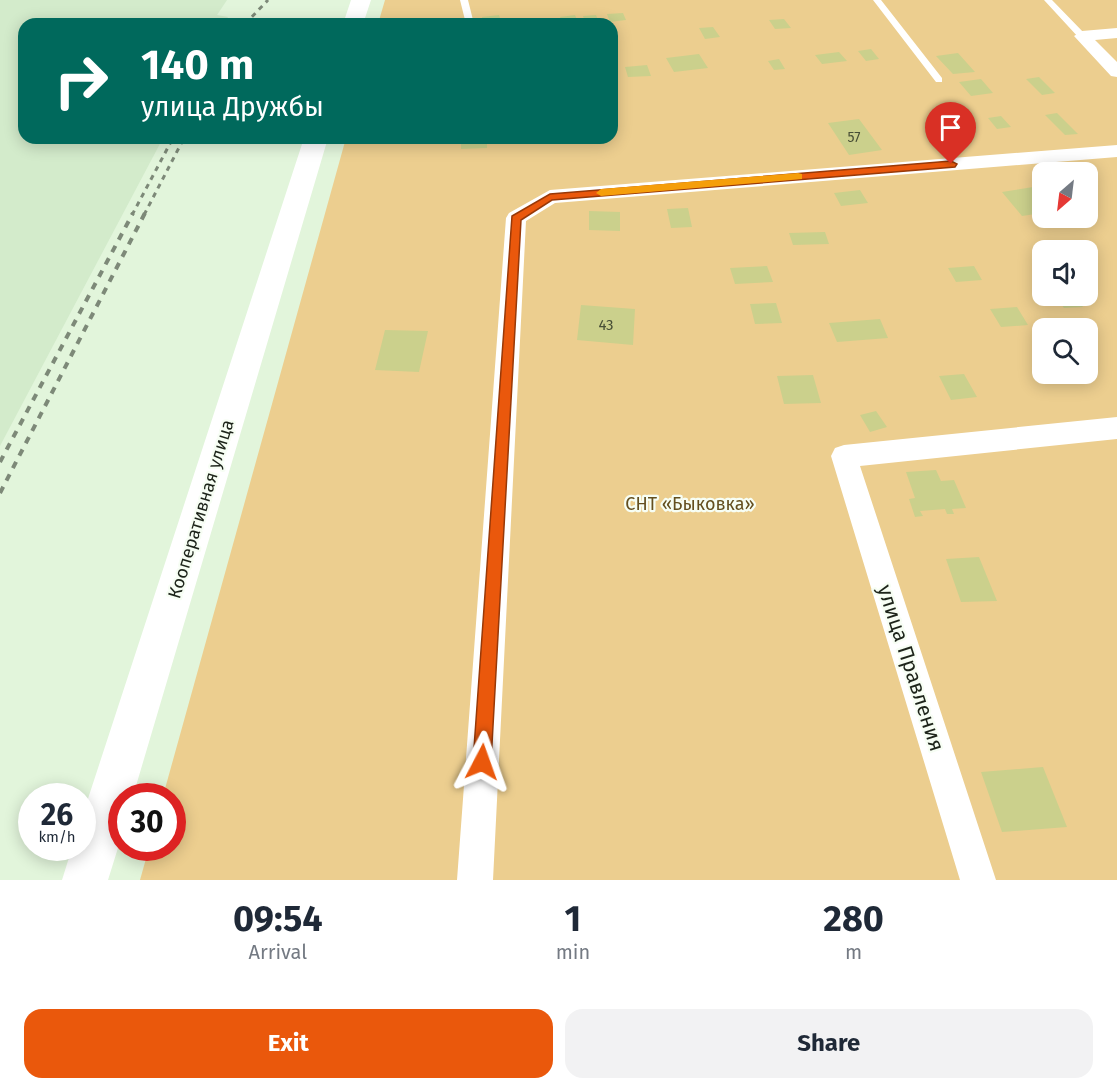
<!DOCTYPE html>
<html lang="en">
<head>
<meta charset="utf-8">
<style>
  :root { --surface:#fff; --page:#f2f2f3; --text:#1f2937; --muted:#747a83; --accent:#ea580c }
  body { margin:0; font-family:"Fira Sans",sans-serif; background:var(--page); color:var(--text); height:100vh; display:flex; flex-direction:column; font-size:22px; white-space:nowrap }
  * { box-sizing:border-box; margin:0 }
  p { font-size:20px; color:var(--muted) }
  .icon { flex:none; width:33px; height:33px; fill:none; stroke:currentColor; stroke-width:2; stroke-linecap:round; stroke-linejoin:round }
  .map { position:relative; height:880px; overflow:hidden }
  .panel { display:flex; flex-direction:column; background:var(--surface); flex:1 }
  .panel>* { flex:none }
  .top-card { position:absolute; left:18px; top:18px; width:600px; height:126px; border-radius:18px; box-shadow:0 3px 15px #0003; background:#00695c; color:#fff; overflow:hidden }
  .needle { width:39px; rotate:208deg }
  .tools { position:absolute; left:1032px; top:162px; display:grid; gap:12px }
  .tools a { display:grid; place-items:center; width:66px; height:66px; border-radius:12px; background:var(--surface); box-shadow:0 3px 15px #0003; font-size:30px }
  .speed { position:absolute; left:18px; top:783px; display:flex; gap:12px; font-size:30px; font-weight:700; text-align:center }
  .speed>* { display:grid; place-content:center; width:78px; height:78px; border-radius:50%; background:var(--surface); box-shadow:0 3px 15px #0003; line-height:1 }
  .speed small { font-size:15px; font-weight:400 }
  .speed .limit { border:9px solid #d22; background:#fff; color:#111 }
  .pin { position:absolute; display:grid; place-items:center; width:51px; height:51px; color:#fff; margin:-62px -26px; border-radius:50% 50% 50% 0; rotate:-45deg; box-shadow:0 0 6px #0007 }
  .pin .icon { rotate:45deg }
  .me { position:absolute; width:66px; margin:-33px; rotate:4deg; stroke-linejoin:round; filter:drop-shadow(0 0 4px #0008) }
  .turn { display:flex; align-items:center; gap:21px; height:126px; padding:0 24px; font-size:27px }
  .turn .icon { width:78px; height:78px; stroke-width:2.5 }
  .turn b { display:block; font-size:42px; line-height:51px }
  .eta { display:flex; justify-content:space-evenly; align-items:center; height:102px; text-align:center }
  .eta b { font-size:36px; font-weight:700; line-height:42px }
  .cta { display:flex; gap:12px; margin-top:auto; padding:12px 24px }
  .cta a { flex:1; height:69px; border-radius:18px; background:var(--accent); color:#fff; font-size:24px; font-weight:700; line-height:69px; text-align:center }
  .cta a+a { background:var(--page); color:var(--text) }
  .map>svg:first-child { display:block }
  .built { fill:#d3ebcb }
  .green { fill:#ecce8f; fill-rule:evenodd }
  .building { fill:#cbd08c }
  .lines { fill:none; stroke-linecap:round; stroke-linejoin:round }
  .service { fill:#fff; fill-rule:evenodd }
  .minor { fill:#fff; fill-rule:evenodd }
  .secondary { fill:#fff; fill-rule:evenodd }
  .rail-far1 { stroke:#7d8978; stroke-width:3; stroke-dasharray:5 5; stroke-linecap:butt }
  .rail { stroke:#7d8978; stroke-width:4; stroke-dasharray:7 7; stroke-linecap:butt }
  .route { fill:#ea580c; stroke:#983908; stroke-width:1.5 }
  .slow { fill:#f59e0b }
  .labels { text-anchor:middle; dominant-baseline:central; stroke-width:4.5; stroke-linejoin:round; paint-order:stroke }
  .far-number-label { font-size:14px; fill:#484f36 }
  .number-label { font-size:15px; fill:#484f36 }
  .park-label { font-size:18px; fill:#644f1f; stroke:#f7fef4 }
  .street-label { font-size:18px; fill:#1d241a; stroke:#f7fef4 }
  .near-street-label { font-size:21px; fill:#1d241a; stroke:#f7fef4 }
</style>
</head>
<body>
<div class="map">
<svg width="1117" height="880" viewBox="0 0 1117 880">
  <rect width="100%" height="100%" fill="#e2f5db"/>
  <path class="built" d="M0,0h227l-10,15 11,2 -4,7h-200v114h139l-163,308z"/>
  <path class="green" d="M385,0h732v880h-977l9,-32h23v-52h-9l183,-658h266v-114h-234zM1042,172h46v46h-46zM1042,250h46v46h-46zM1042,328h46v46h-46z"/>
  <path class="building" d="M623,13l3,7 -16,2 -3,-8z
    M499,15l3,9h-18l-2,-7z
    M575,15l3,7 -15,2 -3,-7z
    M596,15l3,7 -13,2 -3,-8z
    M784,19l7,9 -16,1 -6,-9z
    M713,27l7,10 -15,2 -6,-11z
    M871,49l8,10 -13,2 -8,-10z
    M839,52l8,9 -25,3 -7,-9z
    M958,53l17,19 -22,2 -17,-18z
    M699,54l9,14 -34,4 -8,-14z
    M779,59l6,10 -11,1 -6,-9z
    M647,65l4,11 -23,1 -3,-10z
    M1039,77l16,16 -13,2 -16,-16z
    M981,79l12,14 -22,3 -12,-14z
    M1057,113l21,21 -13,1 -20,-20z
    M1001,116l10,11 -14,2 -9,-11z
    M859,119l23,31 -33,5 -21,-32z
    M487,138v10l-26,1v-10z
    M1033,187l9,11v15l-20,3 -20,-24z
    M860,190l8,13 -27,3 -7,-13z
    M688,208l4,19 -21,1 -4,-19z
    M589,211l31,1v19l-31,-1z
    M825,232l4,12 -36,1 -4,-12z
    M767,266l6,16 -38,2 -5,-16z
    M974,266l8,14 -26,2 -8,-14z
    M1055,296h20l8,11 -19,1z
    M776,303l6,20 -27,1 -5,-20z
    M581,305l54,4 -2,36 -56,-5z
    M1017,307l11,18 -27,2 -11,-18z
    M880,319l8,19 -51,4 -8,-19z
    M385,330l43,1 -9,41 -44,-2z
    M964,374l13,23 -26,3 -12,-24z
    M813,375l8,28 -37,1 -7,-28z
    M876,411l11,16 -17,5 -10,-17z
    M936,470l5,11 13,-1 12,28 -14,1 2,5h-7l-2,-5 -25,2 3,5 -8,1 -6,-18 6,-1 -9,-26z
    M979,557l18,44 -36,1 -15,-43z
    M1043,767l24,60 -65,5 -21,-60z"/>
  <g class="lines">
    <path class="service" d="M460,0h8l6,24h-8z
      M873,0h8l61,78v4h-6z
      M1044,0h8l33,34v4h-6z"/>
    <path class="minor" d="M1117,28v10l-22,2 22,22v15l-6,-1 -37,-40 8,-5z
      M1117,145v12l-562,46 -29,18 -33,659h-36l49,-662 3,-5 41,-23z
      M1117,417v22l-257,27 136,414h-36l-129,-424 4,-8 9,-3z"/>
    <path class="secondary" d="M351,0h20l-8,24h-20z
      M304,138h24l-195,658h-11v39l-14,45h-46l10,-32h10v-31z"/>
    <path class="rail-far1" d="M245,24l23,-24
      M132,215l41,-77
      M144,215l40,-77"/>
    <path class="rail" d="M0,462l133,-249
      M0,493l145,-280"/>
  </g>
  <path class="route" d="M951,161l6,3 -2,3 -403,33 -31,20 -30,542 -2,6 -7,3 -6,-3 -3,-6 39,-546 38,-22z"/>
  <path class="slow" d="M798,173l4,1v5l-201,17 -5,-3 5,-4z"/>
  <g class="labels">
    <g class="far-number-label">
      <text x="854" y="137">57</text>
    </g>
    <g class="number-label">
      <text x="606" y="325">43</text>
    </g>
    <g class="park-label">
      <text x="690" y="504">СНТ «Быковка»</text>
    </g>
    <g class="street-label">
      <text transform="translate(201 509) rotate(-73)">Кооперативная улица</text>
    </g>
    <g class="near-street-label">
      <text transform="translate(911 668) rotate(72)">улица Правления</text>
    </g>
  </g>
</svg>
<div class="tools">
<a><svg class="needle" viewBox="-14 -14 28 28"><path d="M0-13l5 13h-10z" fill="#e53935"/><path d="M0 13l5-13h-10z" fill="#747a83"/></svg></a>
<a><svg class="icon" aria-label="sound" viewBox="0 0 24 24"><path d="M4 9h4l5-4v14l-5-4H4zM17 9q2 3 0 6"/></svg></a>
<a><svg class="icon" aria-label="search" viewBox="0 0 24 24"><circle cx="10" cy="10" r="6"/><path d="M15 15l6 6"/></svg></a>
</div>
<div class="speed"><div>26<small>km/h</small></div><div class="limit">30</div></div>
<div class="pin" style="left:951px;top:164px;background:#d93025"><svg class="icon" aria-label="arrive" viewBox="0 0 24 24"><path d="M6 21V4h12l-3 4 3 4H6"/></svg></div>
<svg class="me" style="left:482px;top:762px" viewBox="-20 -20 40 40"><path d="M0-17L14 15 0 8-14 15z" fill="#ea580c" stroke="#fff" stroke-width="4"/></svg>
<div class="top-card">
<div class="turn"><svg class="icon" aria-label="right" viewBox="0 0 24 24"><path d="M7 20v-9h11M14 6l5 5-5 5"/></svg><div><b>140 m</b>улица Дружбы</div></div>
</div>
</div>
<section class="panel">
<div class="eta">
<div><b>09:54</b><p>Arrival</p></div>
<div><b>1</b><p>min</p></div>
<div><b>280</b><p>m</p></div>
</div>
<div class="cta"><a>Exit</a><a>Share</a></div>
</section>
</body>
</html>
